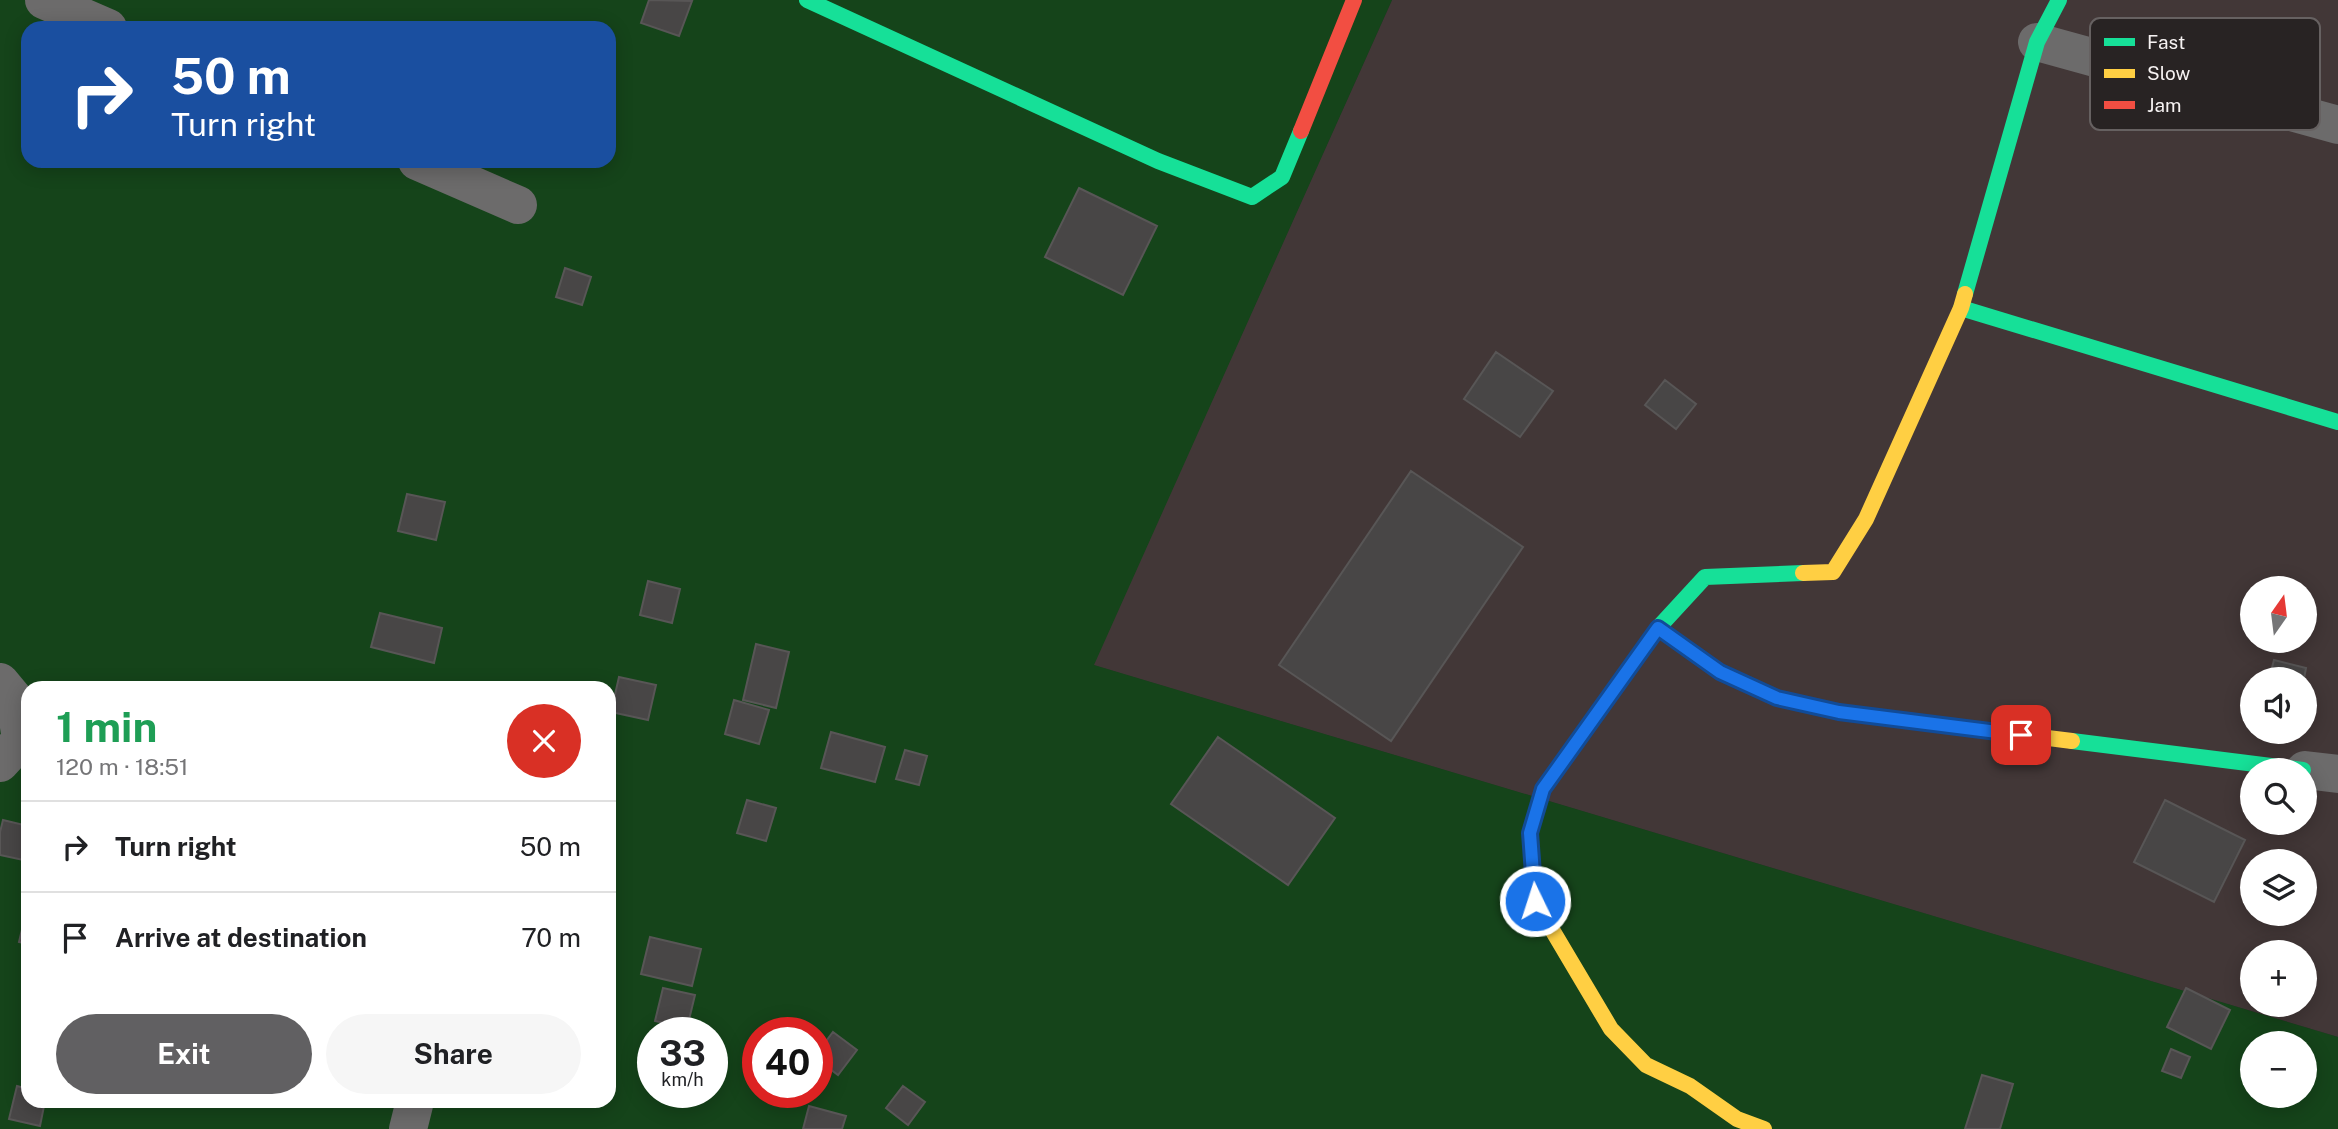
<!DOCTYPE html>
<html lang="en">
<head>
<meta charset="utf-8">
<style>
  :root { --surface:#fff; --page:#f6f6f6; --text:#202124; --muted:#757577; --line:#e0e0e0; --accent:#616062 }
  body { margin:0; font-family:"Public Sans",sans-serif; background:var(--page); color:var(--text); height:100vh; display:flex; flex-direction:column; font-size:26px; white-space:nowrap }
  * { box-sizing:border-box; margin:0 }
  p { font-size:23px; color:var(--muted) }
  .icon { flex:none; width:38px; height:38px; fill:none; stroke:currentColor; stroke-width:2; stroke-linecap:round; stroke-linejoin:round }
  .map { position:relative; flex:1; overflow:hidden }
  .panel { position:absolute; left:21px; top:681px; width:595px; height:427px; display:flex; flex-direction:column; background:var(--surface); border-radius:21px; box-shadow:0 4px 18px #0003 }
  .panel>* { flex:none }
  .top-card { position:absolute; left:21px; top:21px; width:595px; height:147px; border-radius:21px; box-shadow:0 4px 18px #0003; background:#1a4fa0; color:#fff; overflow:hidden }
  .needle { width:46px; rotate:14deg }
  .fabs { position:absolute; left:2240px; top:576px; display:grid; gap:14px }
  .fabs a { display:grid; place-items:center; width:77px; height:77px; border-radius:50%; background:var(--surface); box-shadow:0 4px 18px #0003; font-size:35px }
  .speed { position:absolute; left:637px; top:1017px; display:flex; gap:14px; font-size:35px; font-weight:700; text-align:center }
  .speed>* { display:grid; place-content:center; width:91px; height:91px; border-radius:50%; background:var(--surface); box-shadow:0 4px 18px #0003; line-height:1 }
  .speed small { font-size:18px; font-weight:400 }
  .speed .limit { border:10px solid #d22; background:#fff; color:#111 }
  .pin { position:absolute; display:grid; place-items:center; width:60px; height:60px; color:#fff; margin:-30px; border-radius:14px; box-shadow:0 4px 10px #0006 }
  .me { position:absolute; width:77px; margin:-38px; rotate:356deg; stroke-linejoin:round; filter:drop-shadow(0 0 5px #0008) }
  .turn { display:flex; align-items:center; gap:24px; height:147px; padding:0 35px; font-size:32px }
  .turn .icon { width:91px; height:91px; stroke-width:2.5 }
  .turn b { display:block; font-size:49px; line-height:60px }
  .round { display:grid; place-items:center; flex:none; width:74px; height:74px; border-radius:37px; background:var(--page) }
  .summary { display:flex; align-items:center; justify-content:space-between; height:119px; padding:0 35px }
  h1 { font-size:42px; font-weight:700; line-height:52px; color:#1e9e55 }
  .primary-button { display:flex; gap:14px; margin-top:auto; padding:14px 35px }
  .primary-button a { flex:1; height:80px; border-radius:42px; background:var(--accent); color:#fff; font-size:28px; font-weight:700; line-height:80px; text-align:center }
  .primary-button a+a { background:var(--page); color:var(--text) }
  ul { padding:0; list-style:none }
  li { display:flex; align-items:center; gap:21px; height:91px; padding:0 35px; border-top:2px solid var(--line) }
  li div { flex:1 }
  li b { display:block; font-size:26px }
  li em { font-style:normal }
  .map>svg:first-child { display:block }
  .built { fill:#423737; fill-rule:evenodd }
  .green { fill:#15441a; fill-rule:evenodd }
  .building { fill:#484646; stroke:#585656; stroke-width:2 }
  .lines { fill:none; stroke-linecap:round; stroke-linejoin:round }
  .street { stroke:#6c6b6b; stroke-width:38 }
  .fast { stroke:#16e098; stroke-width:16 }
  .slow { stroke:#ffcf43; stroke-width:16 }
  .jam { stroke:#f24e42; stroke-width:16 }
  .route-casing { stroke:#114b97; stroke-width:18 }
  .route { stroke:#1a73e8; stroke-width:12 }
  .key { fill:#282323; stroke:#666161; stroke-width:2 }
  .key-label { font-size:19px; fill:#f6f2f2 }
</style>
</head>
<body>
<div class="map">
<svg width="2338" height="1129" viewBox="0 0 2338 1129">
  <rect width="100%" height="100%" fill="#312e2e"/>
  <path class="built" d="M1392,0h946v1037l-1245,-372zM2252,588h53v52h-53zM2252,679h53v53h-53zM2252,770h53v52h-53zM2252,861h53v53h-53zM2252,952h53v52h-53z"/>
  <path class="green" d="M0,0h1392l-298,665 1244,372v92h-2338zM28,28h581v133h-581zM28,688h581v413h-581zM653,1032h59v60h-59zM758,1032h59v60h-59zM2252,1043h53v53h-53z"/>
  <path class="building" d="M649,0l43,1 -13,35 -38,-13z
    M1079,188l78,38 -34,69 -78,-38z
    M565,268l26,9 -9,28 -26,-8z
    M1496,352l57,39 -33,46 -56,-38z
    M1665,380l31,24 -20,25 -31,-24z
    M1411,471l112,76 -132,194 -112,-76z
    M407,494l38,8 -9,38 -38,-9z
    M648,581l32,8 -8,34 -32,-8z
    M380,613l62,15 -8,35 -63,-16z
    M756,644l33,8 -13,56 -33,-8z
    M2274,660l32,8 -2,11h-35z
    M619,677l37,8 -8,35 -37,-8z
    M734,700l35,10 -10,34 -34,-10z
    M831,732l54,15 -10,35 -54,-14z
    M1218,737l117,81 -47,67 -117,-81z
    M905,750l22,6 -8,29 -23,-6z
    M747,800l29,8 -10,33 -29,-8z
    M2165,800l80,40 -31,62 -80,-40z
    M3,820l25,6v35l-28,-6v-23z
    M24,921l4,1v22l-9,-2z
    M650,937l51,12 -9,37 -51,-12z
    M663,988l32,7 -8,33 -32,-7z
    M2186,988l44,22 -19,39 -44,-22z
    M833,1032l24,18 -19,25 -21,-16v-6z
    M2171,1049l19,8 -9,21 -19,-7z
    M1982,1075l31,9 -13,45h-35z
    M17,1086l11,3v12h17l-5,25 -31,-7z
    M903,1086l22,16 -17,23 -22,-17z
    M809,1106l37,10 -4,13h-39z"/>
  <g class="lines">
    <path class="street" d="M44,0l64,28
      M2037,42l301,83
      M417,161l101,44
      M0,682l15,18 6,40 -21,23
      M2305,770l33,4
      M408,1129l7,-28"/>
    <path class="fast" d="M807,0l351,161 94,36 30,-20 19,-46
      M1965,294l72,-252 22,-42
      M1961,308l377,114
      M2072,741l231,29
      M1553,775l105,-147 47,-51 98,-4"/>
    <path class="slow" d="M1803,573l30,-1 33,-53 95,-211 4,-14
      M1658,628l62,44 57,26 62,14 233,29
      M1553,775l-10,14 -13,44 5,68 76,128 35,36 44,21 47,33 27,10"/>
    <path class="jam" d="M1301,131l53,-131"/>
  </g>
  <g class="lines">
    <defs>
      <path id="route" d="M1535,901l-5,-68 13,-44 115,-161 62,44 57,26 62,14 182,23"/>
    </defs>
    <use href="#route" class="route-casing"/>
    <use href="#route" class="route"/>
  </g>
  <rect x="2090" y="18" width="230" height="112" rx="10" class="key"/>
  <rect x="2104" y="38" width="31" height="8" fill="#16e098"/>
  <rect x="2104" y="69" width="31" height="9" fill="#ffcf43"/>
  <rect x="2104" y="101" width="31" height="8" fill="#f24e42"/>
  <g class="key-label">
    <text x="2147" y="49">Fast</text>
    <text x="2147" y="80">Slow</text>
    <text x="2147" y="112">Jam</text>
  </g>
</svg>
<div class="fabs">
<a><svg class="needle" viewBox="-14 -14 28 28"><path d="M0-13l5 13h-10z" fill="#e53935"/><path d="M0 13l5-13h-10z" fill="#757577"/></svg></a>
<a><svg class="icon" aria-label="sound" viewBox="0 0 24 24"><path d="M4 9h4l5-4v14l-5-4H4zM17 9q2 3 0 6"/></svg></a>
<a><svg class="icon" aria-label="search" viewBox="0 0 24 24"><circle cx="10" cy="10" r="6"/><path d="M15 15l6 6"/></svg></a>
<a><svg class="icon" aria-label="layers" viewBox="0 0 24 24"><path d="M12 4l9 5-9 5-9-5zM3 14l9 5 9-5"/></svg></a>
<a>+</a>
<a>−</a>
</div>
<div class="speed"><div>33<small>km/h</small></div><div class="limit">40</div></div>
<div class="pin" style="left:2021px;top:735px;background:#d93025"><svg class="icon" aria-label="arrive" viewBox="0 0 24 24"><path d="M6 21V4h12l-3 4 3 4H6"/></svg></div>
<svg class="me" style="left:1535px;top:901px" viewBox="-20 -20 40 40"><circle r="17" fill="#1a73e8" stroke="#fff" stroke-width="3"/><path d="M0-11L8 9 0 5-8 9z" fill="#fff"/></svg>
<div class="top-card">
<div class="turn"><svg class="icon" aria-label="right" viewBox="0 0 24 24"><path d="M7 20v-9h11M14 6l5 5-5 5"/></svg><div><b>50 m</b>Turn right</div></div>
</div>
<section class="panel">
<div class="summary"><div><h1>1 min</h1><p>120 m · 18:51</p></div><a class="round" style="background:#d93025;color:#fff"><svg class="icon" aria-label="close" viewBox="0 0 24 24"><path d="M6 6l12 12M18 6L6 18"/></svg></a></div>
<ul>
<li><svg class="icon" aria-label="right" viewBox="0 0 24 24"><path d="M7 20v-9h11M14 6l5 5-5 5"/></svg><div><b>Turn right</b></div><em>50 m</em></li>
<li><svg class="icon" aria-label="arrive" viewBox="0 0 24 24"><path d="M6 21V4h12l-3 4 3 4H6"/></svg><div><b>Arrive at destination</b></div><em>70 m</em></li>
</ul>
<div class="primary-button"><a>Exit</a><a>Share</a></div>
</section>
</div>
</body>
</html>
